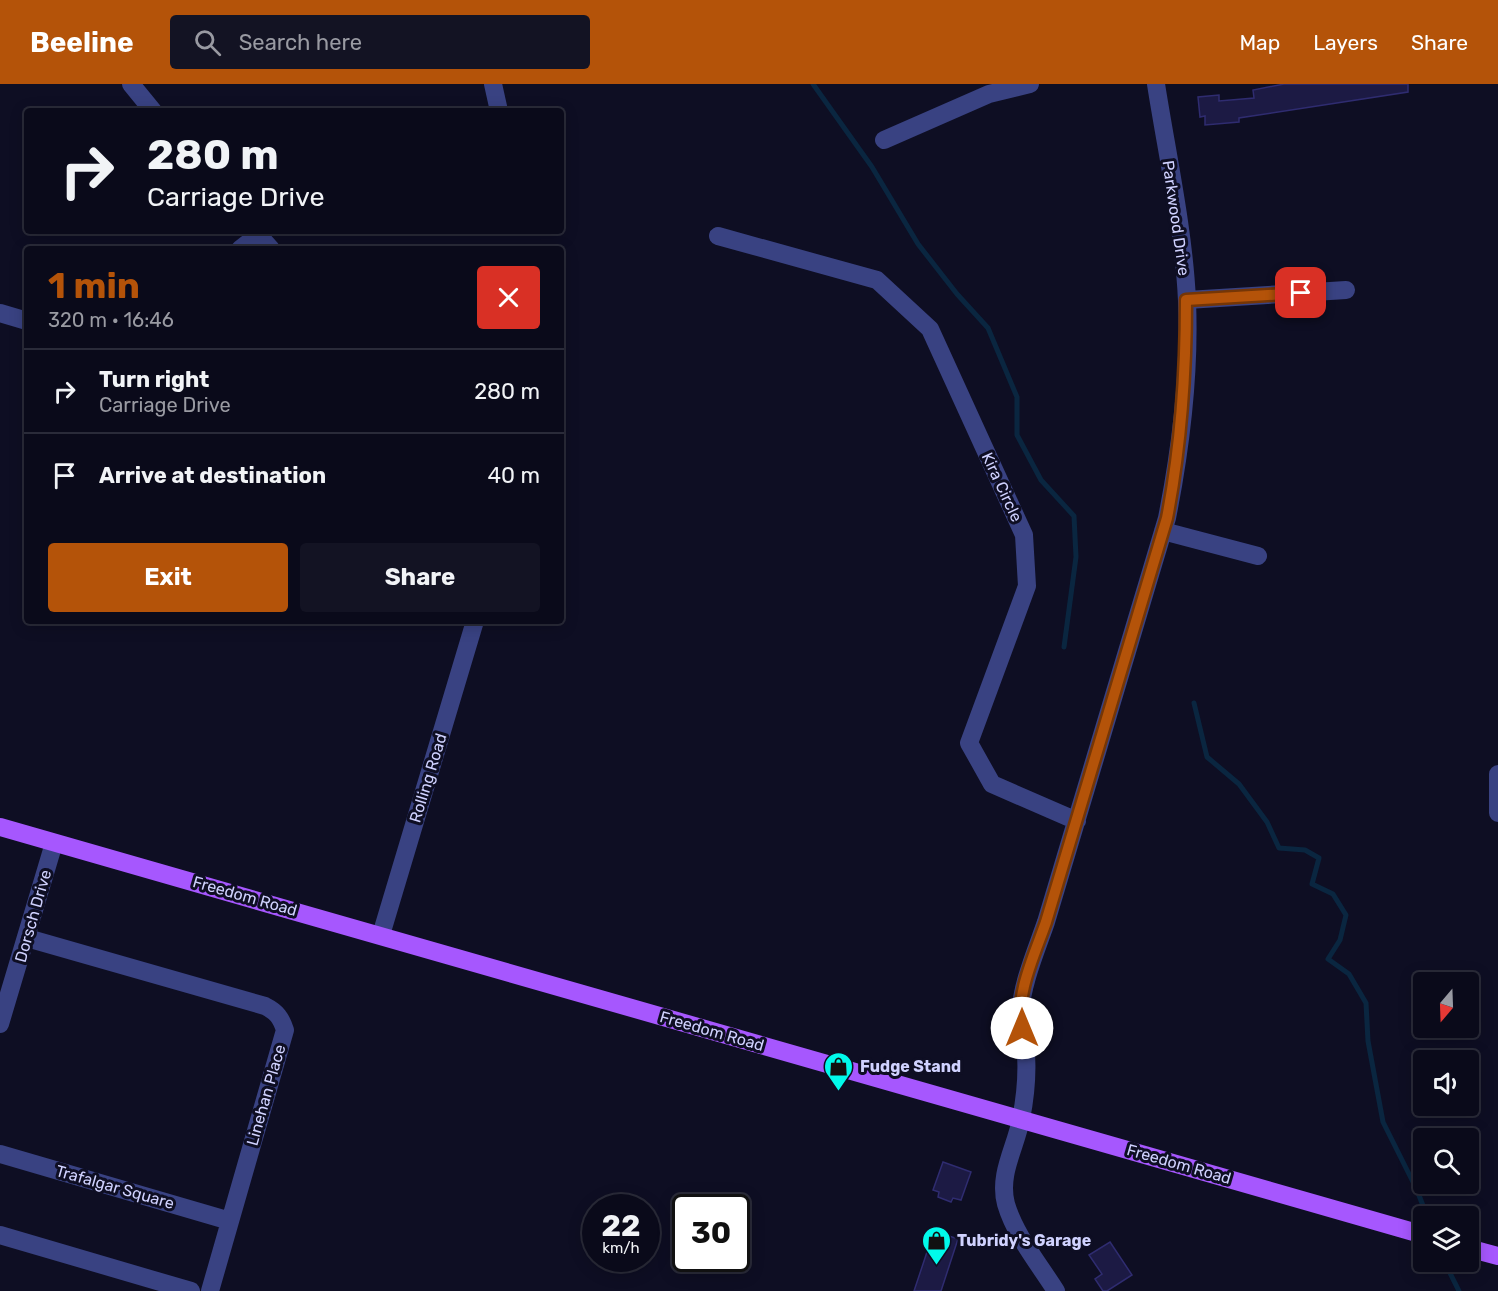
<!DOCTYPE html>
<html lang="en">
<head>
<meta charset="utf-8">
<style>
  :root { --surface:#0a0a1a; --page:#131323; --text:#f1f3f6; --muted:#999aa2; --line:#2a2b39; --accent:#b45309 }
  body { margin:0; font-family:Rubik,sans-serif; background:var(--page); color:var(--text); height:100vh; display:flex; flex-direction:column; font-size:22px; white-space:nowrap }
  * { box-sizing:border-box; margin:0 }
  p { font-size:20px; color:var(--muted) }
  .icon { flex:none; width:33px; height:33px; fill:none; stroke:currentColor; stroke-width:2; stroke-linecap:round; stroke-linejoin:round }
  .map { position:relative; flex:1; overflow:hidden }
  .panel { position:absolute; left:24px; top:162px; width:540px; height:378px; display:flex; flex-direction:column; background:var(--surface); border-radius:6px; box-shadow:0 3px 15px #0003,0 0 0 2px var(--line) }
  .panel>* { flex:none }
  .guide { position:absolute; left:24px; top:24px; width:540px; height:126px; border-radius:6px; box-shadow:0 3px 15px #0003,0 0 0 2px var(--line); background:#0a0a1a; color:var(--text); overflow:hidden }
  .needle { width:39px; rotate:199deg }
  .fabs { position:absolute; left:1413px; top:888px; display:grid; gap:12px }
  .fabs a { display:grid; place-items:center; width:66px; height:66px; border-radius:6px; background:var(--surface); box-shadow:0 3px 15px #0003,0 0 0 2px var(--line); font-size:30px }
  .speed { position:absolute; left:582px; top:1110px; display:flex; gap:12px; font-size:30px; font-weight:700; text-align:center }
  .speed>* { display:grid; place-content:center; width:78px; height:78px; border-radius:50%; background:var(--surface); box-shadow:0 3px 15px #0003,0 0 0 2px var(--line); line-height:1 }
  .speed small { font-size:15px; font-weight:400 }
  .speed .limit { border:3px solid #111; border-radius:9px; background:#fff; color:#111 }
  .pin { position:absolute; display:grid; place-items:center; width:51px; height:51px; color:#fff; margin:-26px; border-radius:12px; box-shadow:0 3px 9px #0006 }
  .me { position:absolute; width:66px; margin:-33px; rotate:0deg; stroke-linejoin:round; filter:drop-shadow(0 0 4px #0008) }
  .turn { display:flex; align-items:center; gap:21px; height:126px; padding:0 24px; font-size:27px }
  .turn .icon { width:78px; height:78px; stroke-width:2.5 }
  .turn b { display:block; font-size:42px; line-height:51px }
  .round { display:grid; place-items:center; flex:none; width:63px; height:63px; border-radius:6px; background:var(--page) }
  .head { display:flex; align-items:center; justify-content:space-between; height:102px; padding:0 24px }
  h1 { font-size:36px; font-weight:700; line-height:45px; color:var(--accent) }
  .cta { display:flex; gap:12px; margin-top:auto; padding:12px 24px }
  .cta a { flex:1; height:69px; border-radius:6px; background:var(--accent); color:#fff; font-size:24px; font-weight:700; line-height:69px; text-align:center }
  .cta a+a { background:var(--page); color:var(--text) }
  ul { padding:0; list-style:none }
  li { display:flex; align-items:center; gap:18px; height:84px; padding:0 24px; border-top:2px solid var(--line) }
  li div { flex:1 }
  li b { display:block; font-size:22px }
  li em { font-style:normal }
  header { display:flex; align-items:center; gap:36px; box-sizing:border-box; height:84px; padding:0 30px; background:var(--accent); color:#fff }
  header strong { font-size:28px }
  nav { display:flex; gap:33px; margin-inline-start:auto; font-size:21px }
  .search { width:420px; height:54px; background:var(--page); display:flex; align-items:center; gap:15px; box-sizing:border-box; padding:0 21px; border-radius:6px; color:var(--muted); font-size:22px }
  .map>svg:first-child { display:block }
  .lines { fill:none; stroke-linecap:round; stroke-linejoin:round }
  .stream { stroke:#0a2640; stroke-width:5 }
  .building { fill:#1c1a44; stroke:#2f2c70; stroke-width:1.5 }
  .minor { stroke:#394282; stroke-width:18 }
  .major { stroke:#a657fe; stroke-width:18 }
  .route-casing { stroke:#753606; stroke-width:15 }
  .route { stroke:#b45309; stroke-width:10 }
  .labels { text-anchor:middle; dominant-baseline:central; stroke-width:6; stroke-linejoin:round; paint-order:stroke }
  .street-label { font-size:16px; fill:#d0d2ff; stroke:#0e0e23 }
  .poi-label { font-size:16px; font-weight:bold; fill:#d0d2ff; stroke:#0e0e23; text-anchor:start }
</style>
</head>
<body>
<header>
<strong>Beeline</strong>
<div class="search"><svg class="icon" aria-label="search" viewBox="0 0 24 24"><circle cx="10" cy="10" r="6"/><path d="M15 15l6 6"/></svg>Search here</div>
<nav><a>Map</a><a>Layers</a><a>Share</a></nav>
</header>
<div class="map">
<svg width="1498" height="1207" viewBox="0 0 1498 1207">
  <rect width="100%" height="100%" fill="#0e0e23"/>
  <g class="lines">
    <path class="stream" d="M813,0l59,83 46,77 39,50 31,34 29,69v38l24,45 33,36 2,41 -12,90
      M1194,619l13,54 32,27 28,38 12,26 26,2 14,8 -7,26 21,10 13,21 -6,25 -12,19 21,15 17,29 2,38 15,81 34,68 8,21
      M1445,1179l14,28"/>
  </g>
  <path class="building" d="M1284,0h124v8l-169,26v4l-34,3v-9l-5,1 -2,-20 21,-2v6l35,-3 -1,-8z
    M943,1078l28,10 -10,28 -8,-2 -2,4 -13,-5 1,-5 -6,-2z
    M934,1147l24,8 -17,52h-27z
    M1110,1158l22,33 -25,16h-4l-8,-12 7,-5 -13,-19z"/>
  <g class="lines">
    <path class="minor" d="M131,0l22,27
      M493,0l6,27
      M884,56l105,-46 41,-10
      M255,147l16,18
      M718,152l159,44 53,49 94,206 3,51 -58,157 23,41 85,37
      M240,165l18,-14
      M1187,216l159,-10
      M0,229l27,8
      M1163,447l95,25
      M1498,690v39
      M381,851l94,-314
      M27,854l238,68c12,6 16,12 20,24l-75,261
      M0,940l54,-181
      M0,1070l230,67
      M0,1151l191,56
      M1056,1207c-17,-27 -41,-56 -50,-87 -8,-30 10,-57 15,-85 5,-25 7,-52 4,-78 -1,-9 -5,-18 -5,-27 2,-31 16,-63 26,-92l121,-404c14,-71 23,-145 20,-217 -3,-70 -20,-147 -31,-217"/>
    <path class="major" d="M0,743l1424,408
      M1468,1164l30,8"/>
  </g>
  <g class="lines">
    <defs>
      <path id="route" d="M1022,944c-7,-34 13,-74 24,-106l121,-404c14,-72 19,-144 19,-218l115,-7"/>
    </defs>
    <use href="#route" class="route-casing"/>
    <use href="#route" class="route"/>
  </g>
  <defs>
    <symbol id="shop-pin" viewBox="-11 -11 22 30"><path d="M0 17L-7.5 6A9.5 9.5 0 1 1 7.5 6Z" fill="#01faeb" stroke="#0e0e23"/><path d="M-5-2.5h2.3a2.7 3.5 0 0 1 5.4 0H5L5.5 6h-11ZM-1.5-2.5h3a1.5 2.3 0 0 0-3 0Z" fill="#111"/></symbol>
  </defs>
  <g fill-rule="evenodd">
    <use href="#shop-pin" x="822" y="966" width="33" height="45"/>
    <use href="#shop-pin" x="920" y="1140" width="33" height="45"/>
  </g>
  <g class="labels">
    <g class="street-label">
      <text transform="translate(1176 134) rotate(82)">Parkwood Drive</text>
      <text transform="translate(1002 403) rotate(65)">Kira Circle</text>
      <text transform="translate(428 694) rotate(-73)">Rolling Road</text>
      <text transform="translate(245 812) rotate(16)">Freedom Road</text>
      <text transform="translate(33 832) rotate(-74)">Dorsch Drive</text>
      <text transform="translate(712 947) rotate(16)">Freedom Road</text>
      <text transform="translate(266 1011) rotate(-74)">Linehan Place</text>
      <text transform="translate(1179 1080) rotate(16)">Freedom Road</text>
      <text transform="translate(115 1103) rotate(16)">Trafalgar Square</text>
    </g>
    <g class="poi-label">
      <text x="860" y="982">Fudge Stand</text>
      <text x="957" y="1156">Tubridy's Garage</text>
    </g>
  </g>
</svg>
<div class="fabs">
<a><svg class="needle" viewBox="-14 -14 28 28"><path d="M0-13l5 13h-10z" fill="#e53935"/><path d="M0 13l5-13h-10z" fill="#999aa2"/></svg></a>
<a><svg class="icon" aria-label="sound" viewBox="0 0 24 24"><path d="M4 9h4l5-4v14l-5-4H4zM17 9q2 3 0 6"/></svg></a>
<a><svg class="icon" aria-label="search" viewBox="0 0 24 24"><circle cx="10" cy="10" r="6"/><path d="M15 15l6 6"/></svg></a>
<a><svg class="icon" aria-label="layers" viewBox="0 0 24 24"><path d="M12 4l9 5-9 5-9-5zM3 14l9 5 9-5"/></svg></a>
</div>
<div class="speed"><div>22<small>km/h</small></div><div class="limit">30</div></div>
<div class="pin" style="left:1301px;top:209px;background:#d93025"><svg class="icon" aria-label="arrive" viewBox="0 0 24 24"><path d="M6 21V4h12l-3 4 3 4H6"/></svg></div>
<svg class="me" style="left:1022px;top:944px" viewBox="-20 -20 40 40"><circle r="19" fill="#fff"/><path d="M0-13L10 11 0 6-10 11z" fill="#b45309"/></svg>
<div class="guide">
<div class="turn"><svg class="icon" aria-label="right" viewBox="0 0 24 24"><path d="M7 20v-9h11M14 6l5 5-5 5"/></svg><div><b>280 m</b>Carriage Drive</div></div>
</div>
<section class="panel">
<div class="head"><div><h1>1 min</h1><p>320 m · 16:46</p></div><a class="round" style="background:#d93025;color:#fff"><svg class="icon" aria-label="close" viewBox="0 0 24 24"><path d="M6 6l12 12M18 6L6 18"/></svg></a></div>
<ul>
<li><svg class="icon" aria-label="right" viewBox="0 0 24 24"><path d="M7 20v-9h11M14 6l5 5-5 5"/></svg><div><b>Turn right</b><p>Carriage Drive</p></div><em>280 m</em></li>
<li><svg class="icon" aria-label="arrive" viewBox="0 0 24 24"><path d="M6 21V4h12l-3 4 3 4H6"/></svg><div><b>Arrive at destination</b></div><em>40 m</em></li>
</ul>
<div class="cta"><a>Exit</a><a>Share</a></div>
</section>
</div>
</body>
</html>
